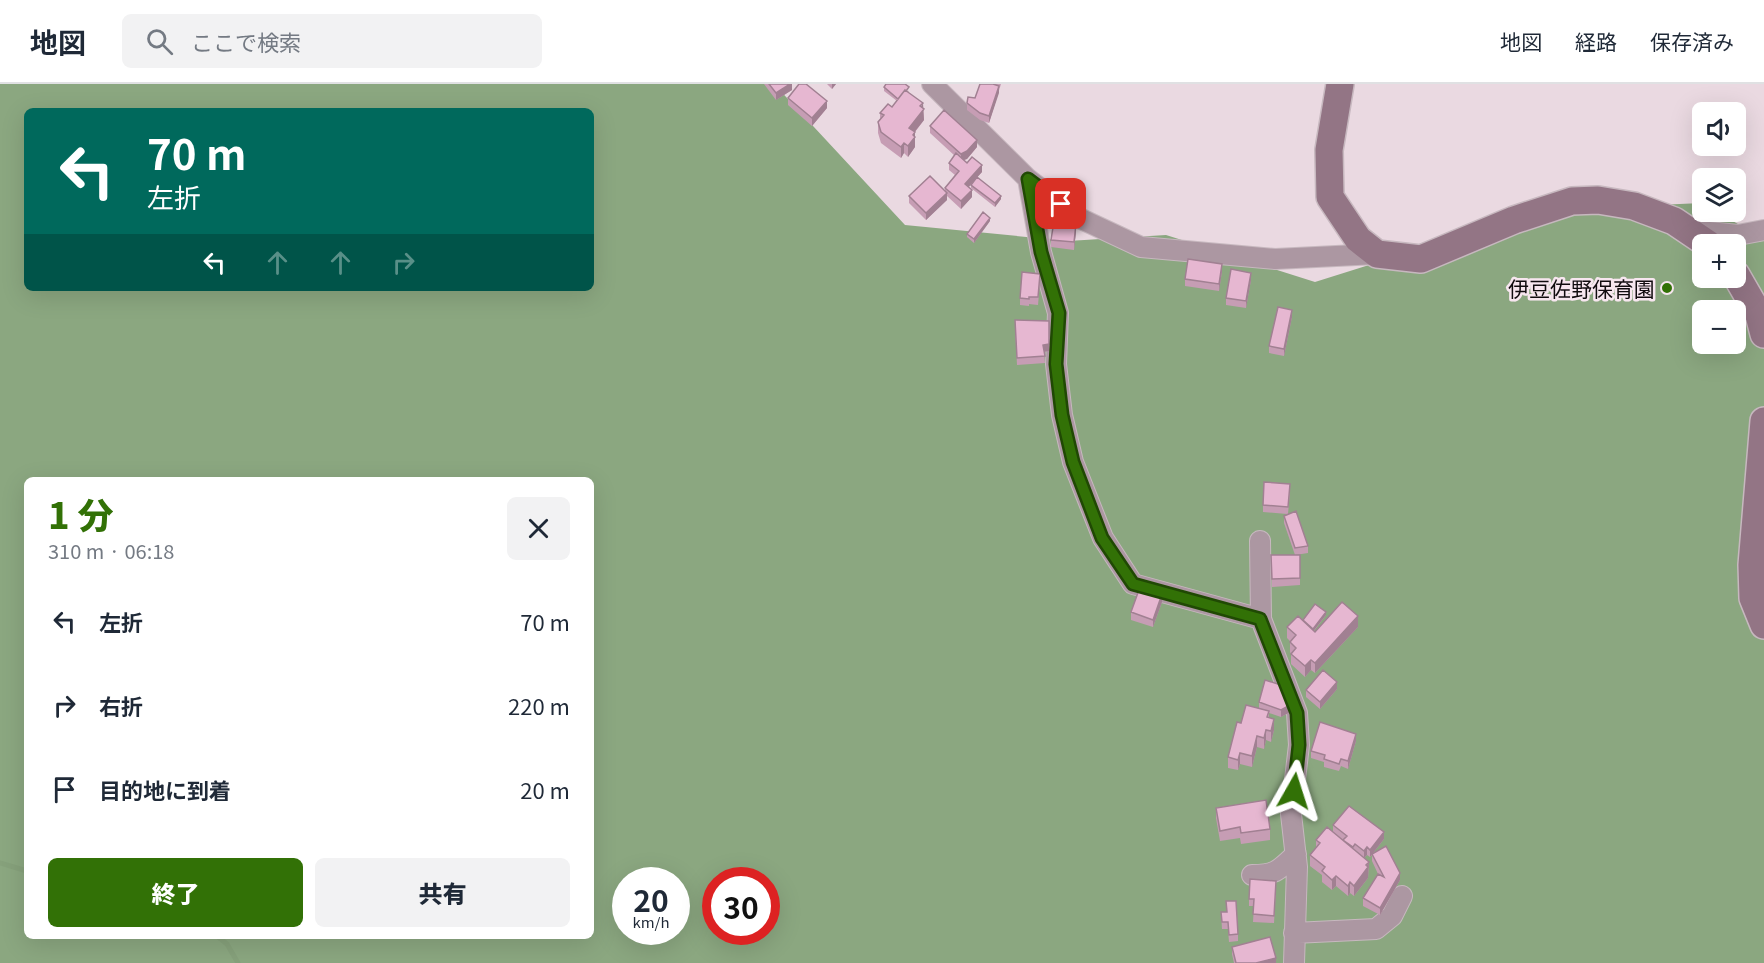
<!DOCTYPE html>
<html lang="ja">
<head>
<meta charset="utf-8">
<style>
  :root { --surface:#fff; --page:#f2f2f3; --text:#1f2937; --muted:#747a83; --line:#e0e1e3; --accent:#327106 }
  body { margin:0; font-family:Georgia,"Noto Sans JP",serif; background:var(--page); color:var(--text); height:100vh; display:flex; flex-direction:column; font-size:22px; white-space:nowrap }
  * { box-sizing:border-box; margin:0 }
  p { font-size:20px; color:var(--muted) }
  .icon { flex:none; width:33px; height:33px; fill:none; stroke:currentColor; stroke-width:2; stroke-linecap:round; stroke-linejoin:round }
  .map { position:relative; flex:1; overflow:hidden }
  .drawer { position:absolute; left:24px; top:393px; width:570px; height:462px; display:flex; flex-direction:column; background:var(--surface); border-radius:9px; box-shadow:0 6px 24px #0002 }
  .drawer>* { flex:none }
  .guide { position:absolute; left:24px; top:24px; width:570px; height:183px; border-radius:9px; box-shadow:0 6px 24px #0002; background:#00695c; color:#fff; overflow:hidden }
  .controls { position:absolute; left:1692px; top:18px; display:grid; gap:12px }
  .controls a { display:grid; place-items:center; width:54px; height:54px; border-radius:9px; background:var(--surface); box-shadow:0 6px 24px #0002; font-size:30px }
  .speed { position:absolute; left:612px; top:783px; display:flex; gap:12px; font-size:30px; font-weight:700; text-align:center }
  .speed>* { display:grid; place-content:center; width:78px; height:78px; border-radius:50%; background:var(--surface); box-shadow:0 6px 24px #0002; line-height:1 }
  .speed small { font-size:15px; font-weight:400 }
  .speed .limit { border:9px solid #d22; background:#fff; color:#111 }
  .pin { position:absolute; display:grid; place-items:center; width:51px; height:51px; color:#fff; margin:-26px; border-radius:12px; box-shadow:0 3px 9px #0006 }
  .me { position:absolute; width:66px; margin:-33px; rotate:6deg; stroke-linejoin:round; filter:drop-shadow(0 0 4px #0008) }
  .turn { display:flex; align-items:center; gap:21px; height:126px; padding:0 24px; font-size:27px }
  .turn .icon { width:78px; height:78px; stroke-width:2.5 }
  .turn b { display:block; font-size:42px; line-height:51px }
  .lanes { display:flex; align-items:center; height:57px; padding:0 24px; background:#0003; justify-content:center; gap:30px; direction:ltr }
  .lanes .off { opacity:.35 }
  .round { display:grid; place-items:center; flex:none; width:63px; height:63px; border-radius:9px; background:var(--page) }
  .head { display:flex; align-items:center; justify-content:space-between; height:102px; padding:0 24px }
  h1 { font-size:36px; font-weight:800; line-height:45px; color:var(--accent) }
  .cta { display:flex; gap:12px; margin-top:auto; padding:12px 24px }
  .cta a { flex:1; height:69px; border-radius:9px; background:var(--accent); color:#fff; font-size:24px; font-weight:800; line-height:69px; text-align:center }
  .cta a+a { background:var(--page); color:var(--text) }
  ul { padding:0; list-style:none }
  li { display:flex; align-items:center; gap:18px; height:84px; padding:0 24px }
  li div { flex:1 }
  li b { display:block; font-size:22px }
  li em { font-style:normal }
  header { display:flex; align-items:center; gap:36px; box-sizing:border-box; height:84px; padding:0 30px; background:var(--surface); border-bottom:2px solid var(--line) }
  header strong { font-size:28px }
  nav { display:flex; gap:33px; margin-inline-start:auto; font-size:21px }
  .search { width:420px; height:54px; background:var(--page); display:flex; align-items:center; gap:15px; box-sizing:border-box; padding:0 21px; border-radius:9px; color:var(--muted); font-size:22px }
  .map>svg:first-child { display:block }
  .forest { fill:#8ba780; fill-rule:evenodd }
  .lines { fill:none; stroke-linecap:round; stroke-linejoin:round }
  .stream { stroke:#86a17b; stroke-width:5 }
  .street-casing { stroke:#c7b8bf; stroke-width:22 }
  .secondary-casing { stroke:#c7b8bf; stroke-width:30 }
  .street { stroke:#ac97a2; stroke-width:20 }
  .secondary { stroke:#937585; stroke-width:27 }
  .wall { fill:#c69db4 }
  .shaded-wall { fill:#a18092 }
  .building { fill:#e6b7d1; stroke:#a18092; stroke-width:1.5 }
  .route-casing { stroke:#204904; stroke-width:15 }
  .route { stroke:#327106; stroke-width:10 }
  .poi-dot { fill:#327106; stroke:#f7e6ef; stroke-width:2 }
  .labels { text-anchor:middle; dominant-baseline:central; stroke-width:5; stroke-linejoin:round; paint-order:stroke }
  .poi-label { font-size:21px; fill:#100b0e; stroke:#f7e6ef; text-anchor:end }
</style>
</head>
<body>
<header>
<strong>地図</strong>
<div class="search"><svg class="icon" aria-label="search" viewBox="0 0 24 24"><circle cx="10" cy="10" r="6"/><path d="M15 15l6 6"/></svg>ここで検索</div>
<nav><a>地図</a><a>経路</a><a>保存済み</a></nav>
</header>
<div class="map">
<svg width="1764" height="879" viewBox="0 0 1764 879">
  <rect width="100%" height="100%" fill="#ead9e1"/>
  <path class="forest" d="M0,0h774l131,141 163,16 98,-6 149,47 229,-72 158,-7v9h15l47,27v724h-1764zM27,27h564v177h-564zM1702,160h34v34h-34zM1702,226h34v34h-34zM27,396h564v456h-564zM626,796h50v52h-50zM716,796h50v52h-50z"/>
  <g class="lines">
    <path class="stream" d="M0,779l27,8
      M217,852l10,8 11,19"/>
    <defs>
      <path id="street" d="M932,0l96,95 49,38 64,30 134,12 102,-5
        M1028,95l13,73 17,61 -2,51 6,51 11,47 30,76 30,46 128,35 36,94 2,32 -8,69 6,53 -3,96
        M1689,146l49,5 26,-5
        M1260,457l1,78
        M1252,791c24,0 27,-5 44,-21
        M1294,849l82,-4 16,-13 10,-20"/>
      <path id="secondary" d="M1340,0l-11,66 1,47 28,42 19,15 44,5 93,-39 58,-19 26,-1 36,6 40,15 34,23
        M1736,191l23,40 5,19
        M1764,337l-12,144 1,33 11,27"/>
    </defs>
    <use href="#street" class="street-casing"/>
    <use href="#secondary" class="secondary-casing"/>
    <use href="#street" class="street"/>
    <use href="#secondary" class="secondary"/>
  </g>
  <path class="wall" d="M764,0h28v6l-16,10z
    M827,0h9l-4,5z
    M980,0h21l-12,39 -9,-3 -13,-10v-7l8,-5z
    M884,3l25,4 -1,1 15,16 1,12 -9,12v15l-7,10 -4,-4 -3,5 -20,-15 -3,-10v-11l2,-3v-6l12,-6 5,-6 -13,-10z
    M788,14l39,10 -15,18 -24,-21z
    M930,42l47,21 -10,12 -3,1 18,12 -5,5 24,22 -6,8 -24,-19v-3l4,-6 -6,8 3,10 -11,12 -14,-13v4l-21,20 -17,-17v-7l36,-5v-3l10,-13 -6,-5v-7l6,-7 -25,-23z
    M990,137l-16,22 -7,-6v-3z
    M1076,147l-2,19 -23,-3v-7z
    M1222,187l-3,20 -34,-5v-7z
    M1251,196l-5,28 -20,-3v-7z
    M1040,198l-2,23 -9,-1v2l-9,-1v-7z
    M1292,233l-8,39 -15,-3v-7z
    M1049,237v30l-5,1 1,11 -28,2 -2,-38z
    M1290,407l-2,23 20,32v7l-13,2h5v30l-28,2 -1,-32h24l-11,-32v-7l3,-2 -24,-2v-7z
    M1162,518l-9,25 -22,-7v-8z
    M1326,531l-12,16 1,1 43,-5 -43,46 -4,-3 -6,7 -14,-13v-10l-1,-2v-11l-3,-3v-11l16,-7z
    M1337,605l-17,20 -14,-12v-7z
    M1259,618l33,9 -11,6 -12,-4v5l5,12 -3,12 -5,-2 -2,9 -7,-2 -5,20 -12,-3 -2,6 -10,-2v-11l13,-34 18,-15z
    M1356,657l-8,28 -7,-3 -2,5 -15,-4v-5l-13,-4v-7z
    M1216,724l54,21v11l-29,4 -1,-6 -20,3 -4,-23z
    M1333,741l51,14 -11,14 27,27 -20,35 -17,-9v-8l15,-24 -6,-13v-6l-2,2 -3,-2 -3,3 5,4 -1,16 -14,18 -4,-3 -2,3 -12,-10 -4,4 -10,-8v-7l-12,-9v-11l6,-7v-8h27l-10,-7z
    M1276,804l-2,35 -21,-1 1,-16h-5v-7z
    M1221,828l17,22v7l-9,1 -1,-13h-6z
    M1232,863l44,16h-42l-2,-9z"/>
  <path class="shaded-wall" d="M790,0h2v6l-16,10v-7z
    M832,0h4l-4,5z
    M999,2v7l-10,30v-7z
    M827,17v7l-15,18v-8z
    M923,19l1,17 -15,19v-11z
    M915,48v15l-7,10v-11z
    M977,56v7l-10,12 -6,2v-7z
    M904,59v10l-3,5v-11z
    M982,81v7l-17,19v-7z
    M972,106v7l-11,12v-8z
    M947,109v7l-21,20v-7z
    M1001,112v3l-6,8v-4z
    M990,134v3l-16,22v-4z
    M1076,140v7l-2,19v-8z
    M1222,180v7l-3,20v-7z
    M1251,189v7l-5,28v-7z
    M1292,226v7l-8,39v-7z
    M1049,260v7l-6,1v-7z
    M1162,510v8l-9,25v-7z
    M1326,528v3l-14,18v-3z
    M1358,532v11l-43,46v-10z
    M1311,576v10l-6,7v-11z
    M1337,598v7l-17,20v-7z
    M1292,620v7l-11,6v-7z
    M1274,635v11l-3,12v-11z
    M1266,646v10l-2,9v-11z
    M1356,650v7l-8,28v-8z
    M1257,652v11l-5,20v-11z
    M1240,669v11l-2,6v-10z
    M1384,748v7l-14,18v-7z
    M1367,763v8l-3,3v-7z
    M1369,778l-1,16 -14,18v-10z
    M1400,789v7l-20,35v-7z
    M1336,792v10l-4,4v-10z
    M1350,798v11l-2,3v-10z
    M1276,874v5h-20z"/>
  <path class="building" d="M769,0h21l-14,9z
    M799,0h7l21,17 -15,17 -24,-20z
    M886,0h19l4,3 -3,4 -1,-1 -7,9 -14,-12z
    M980,0h13l6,2 -10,30 -9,-3 -13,-10 1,-6 7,1z
    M905,6l18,13 -3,3 4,3 -15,19 6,4 -2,3 2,2 -7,9 -4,-3 -3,4 -20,-15 -3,-10 6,-7 -4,-2 8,-9 4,3z
    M944,26l33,30 -10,11 -6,3 -31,-28z
    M956,69l11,10 5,-6 10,8 -17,19 7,6 -11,11 -16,-13 14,-17 -10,-8z
    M930,92l17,17 -21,20 -17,-17z
    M977,93l24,19 -6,7 -24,-18z
    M983,128l7,6 -16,21 -7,-5z
    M1054,137l22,3 -2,18 -23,-2z
    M1188,175l34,5 -3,20 -34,-5z
    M1231,185l20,4 -5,28 -20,-3z
    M1022,188l18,2 -2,23h-9v2l-9,-1z
    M1278,223l14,3 -8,39 -15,-3z
    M1015,236l34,1v23l-6,1 2,11 -28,2z
    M1264,398l26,2 -2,23 -25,-2z
    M1296,427l12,35 -13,2 -11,-32z
    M1271,471h29v23l-28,1z
    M1140,503l22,7 -9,26 -22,-8z
    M1342,518l16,14 -43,47 -4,-3 -6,6 -14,-12 5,-6 -6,-6 6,-7 -9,-8 11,-11 17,16z
    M1315,520l11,8 -13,17 -10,-9z
    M1323,586l14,12 -17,20 -14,-12z
    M1265,596l19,6 8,18 -11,6 -22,-8z
    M1246,621l23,6 -2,6 7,2 -3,12 -5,-1 -2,8 -7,-2 -5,20 -12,-3 -2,7 -10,-3 9,-35 4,1z
    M1320,638l36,12 -8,27 -7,-2 -2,5 -15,-5 1,-4 -14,-4z
    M1266,716l4,29 -29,4 -1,-6 -20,4 -4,-23z
    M1349,722l35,26 -14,18 -3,-3 -3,4 -9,-7 -2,3 -10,-7 4,-4 -14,-11z
    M1327,743l42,35 -3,3 2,2 -14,19 -4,-4 -2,4 -12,-10 -4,4 -10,-9 3,-4 -15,-12 10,-12 -4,-3z
    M1386,762l14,27 -20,35 -17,-10 15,-24 6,3 -12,-23z
    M1250,795l26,2 -2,35 -21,-2 1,-15h-5z
    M1226,817h10l2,33 -9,1 -1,-13h-6l-1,-10h6z
    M1270,853l6,21 -20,5h-20l-4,-16z"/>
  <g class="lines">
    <defs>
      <path id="route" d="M1061,120l-33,-25 13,73 18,61 -3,51 6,51 11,47 29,76 31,46 127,35 37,94 2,32 -5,46"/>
    </defs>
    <use href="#route" class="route-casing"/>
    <use href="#route" class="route"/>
  </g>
  <circle class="poi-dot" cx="1667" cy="204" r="6"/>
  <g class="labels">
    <g class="poi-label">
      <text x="1655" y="204">伊豆佐野保育園</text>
    </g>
  </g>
</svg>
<div class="controls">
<a><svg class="icon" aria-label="sound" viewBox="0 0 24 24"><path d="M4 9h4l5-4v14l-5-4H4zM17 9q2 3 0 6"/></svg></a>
<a><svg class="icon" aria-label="layers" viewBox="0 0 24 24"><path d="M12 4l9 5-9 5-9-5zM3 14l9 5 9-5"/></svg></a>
<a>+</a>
<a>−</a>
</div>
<div class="speed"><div>20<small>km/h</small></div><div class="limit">30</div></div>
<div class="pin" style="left:1061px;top:120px;background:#d93025"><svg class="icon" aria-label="arrive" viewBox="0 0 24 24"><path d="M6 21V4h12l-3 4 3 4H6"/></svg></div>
<svg class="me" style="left:1294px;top:707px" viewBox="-20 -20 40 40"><path d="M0-17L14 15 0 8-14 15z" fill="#327106" stroke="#fff" stroke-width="4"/></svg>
<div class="guide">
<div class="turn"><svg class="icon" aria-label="left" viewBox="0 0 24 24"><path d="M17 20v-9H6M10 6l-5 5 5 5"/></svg><div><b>70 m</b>左折</div></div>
<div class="lanes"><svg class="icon" aria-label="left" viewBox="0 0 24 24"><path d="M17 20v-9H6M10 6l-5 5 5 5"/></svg><svg class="icon off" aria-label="ahead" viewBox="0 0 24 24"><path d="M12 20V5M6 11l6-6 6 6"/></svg><svg class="icon off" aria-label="ahead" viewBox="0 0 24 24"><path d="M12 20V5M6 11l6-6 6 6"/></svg><svg class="icon off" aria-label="right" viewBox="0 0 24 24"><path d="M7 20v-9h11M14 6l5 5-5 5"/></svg></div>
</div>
<section class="drawer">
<div class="head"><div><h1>1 分</h1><p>310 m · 06:18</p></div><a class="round"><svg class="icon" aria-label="close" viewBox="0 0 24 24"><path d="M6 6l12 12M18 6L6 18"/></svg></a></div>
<ul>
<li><svg class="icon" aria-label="left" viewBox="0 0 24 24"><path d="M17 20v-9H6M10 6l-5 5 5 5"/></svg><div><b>左折</b></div><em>70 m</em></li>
<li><svg class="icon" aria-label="right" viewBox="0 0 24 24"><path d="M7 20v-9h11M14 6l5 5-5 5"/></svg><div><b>右折</b></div><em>220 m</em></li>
<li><svg class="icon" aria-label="arrive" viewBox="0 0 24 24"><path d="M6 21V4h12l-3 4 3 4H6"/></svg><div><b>目的地に到着</b></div><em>20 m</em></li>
</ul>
<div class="cta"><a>終了</a><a>共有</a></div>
</section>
</div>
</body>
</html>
